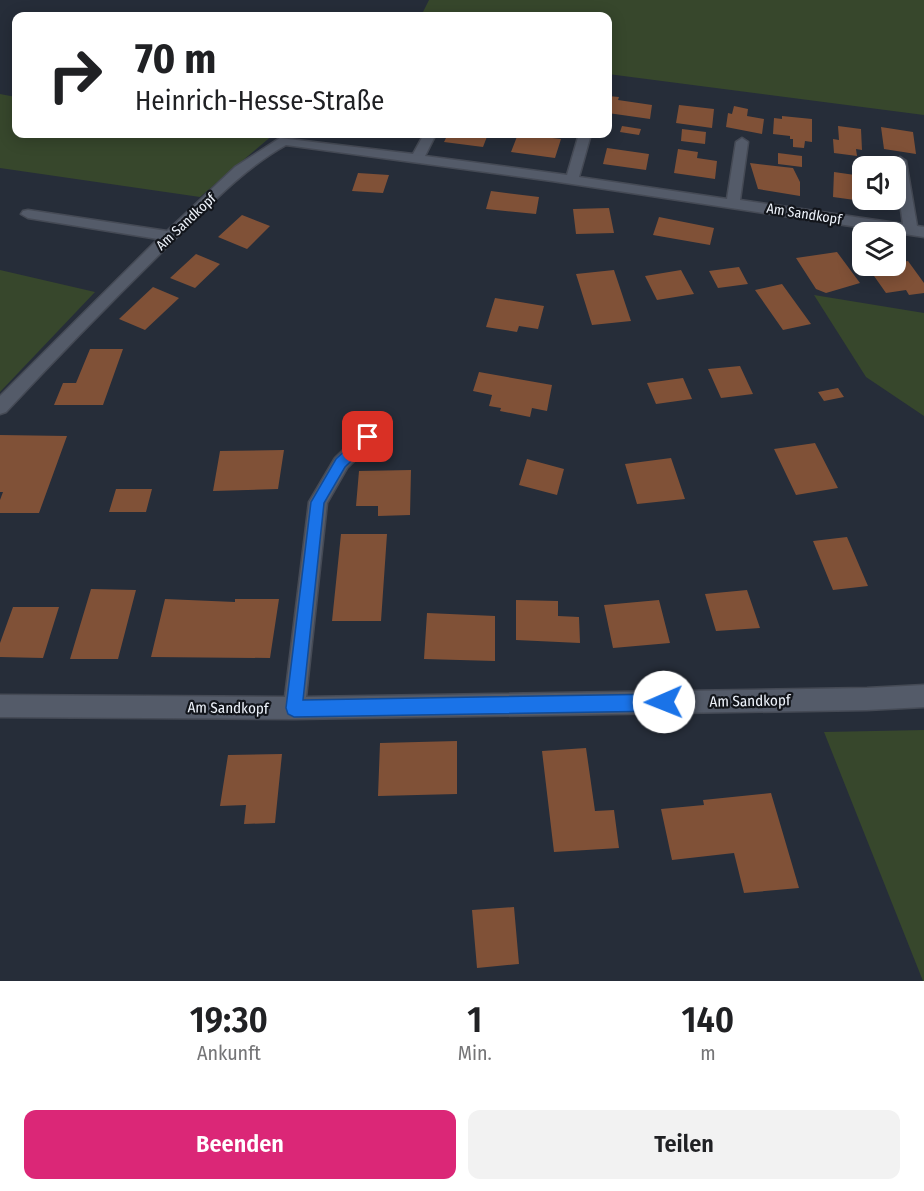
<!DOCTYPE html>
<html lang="de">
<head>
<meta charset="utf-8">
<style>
  :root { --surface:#fff; --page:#f2f2f2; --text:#202124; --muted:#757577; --accent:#db2777 }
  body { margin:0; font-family:"Fira Sans Condensed",sans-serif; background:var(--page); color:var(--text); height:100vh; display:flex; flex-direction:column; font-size:22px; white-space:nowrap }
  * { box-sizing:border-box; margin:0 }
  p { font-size:20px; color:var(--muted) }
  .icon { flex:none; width:33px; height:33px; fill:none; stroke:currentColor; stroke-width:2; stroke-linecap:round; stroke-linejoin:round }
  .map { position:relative; height:981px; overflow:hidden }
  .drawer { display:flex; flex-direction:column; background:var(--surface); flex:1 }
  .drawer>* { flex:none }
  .banner { position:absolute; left:12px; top:12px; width:600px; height:126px; border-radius:12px; box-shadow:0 3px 15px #0003; background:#fff; color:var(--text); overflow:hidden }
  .tools { position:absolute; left:852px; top:156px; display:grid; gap:12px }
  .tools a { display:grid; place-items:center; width:54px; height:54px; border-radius:12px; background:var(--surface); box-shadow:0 3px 15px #0003; font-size:30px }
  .pin { position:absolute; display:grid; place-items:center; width:51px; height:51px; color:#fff; margin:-26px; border-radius:12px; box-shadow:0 3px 9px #0006 }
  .me { position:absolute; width:66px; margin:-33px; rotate:269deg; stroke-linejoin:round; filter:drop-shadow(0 0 4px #0008) }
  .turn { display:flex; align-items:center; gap:21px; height:126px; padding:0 24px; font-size:27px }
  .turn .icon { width:78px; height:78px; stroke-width:2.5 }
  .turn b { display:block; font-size:42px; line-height:51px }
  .eta { display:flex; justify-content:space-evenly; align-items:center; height:102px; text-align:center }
  .eta b { font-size:36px; font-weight:600; line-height:42px }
  .primary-button { display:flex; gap:12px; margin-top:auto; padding:12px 24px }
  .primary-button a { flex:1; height:69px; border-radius:12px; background:var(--accent); color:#fff; font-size:24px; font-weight:600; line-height:69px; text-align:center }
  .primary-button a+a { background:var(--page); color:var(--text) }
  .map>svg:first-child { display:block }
  .green { fill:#37472c }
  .building { fill:#805137 }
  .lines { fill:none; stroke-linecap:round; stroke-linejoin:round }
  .minor-casing { stroke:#454a55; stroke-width:3 }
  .minor { fill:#545b69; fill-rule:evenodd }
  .route { fill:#1a73e8; stroke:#114b97; stroke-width:1.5 }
  .labels { text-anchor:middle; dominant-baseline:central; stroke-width:4.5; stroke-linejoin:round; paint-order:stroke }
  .far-street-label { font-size:14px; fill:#eef3fb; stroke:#12151b }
  .street-label { font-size:15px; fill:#eef3fb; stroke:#12151b }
</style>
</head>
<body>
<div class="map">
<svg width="924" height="981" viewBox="0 0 924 981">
  <rect width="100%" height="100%" fill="#262d39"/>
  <path class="green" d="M429,0h495v115l-316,-41v-58h-187z
    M0,94l16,3v37h258l-74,63 -200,-29z
    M0,270l95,22 -95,100z
    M814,295l110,18v103l-58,-39z
    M924,730v251h-1l-99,-249z"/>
  <path class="building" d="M608,96l11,1 -1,3 34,5 -2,14 -42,-6z
    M679,105l35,4 -2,19 -36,-5z
    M734,106l14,3 -1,7 17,3 -2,15 -36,-7 2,-14 4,1z
    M782,116l30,3v23l-7,-1 -1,7 -11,-1v-8h-3v-3l-17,-2 1,-16 8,1z
    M622,126l19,3 -2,6 -19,-3z
    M838,126l23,3 1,21 -6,-1 1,7 -23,-3 -1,-14 6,1z
    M881,127l32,5 3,22 -32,-5z
    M682,129l24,3 -1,12 -24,-3z
    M448,134h40l-5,13 -39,-5z
    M518,134l43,5 -6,19 -44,-6z
    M607,148l42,6 -3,16 -43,-6z
    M678,149l20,3 -1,6 20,3 -2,18 -41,-6z
    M778,153l24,3v11l-24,-3z
    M750,163l43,5 7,14v14l-42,-7z
    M834,172l28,4v25l-29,-4z
    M358,173l31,2 -6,18 -31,-2z
    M491,191l48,6 -3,17 -50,-5z
    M609,208l5,25 -38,1 -3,-25z
    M242,215l28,11 -23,23 -29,-12z
    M659,217l55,11 -4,17 -57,-10z
    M837,252l23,31 -34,10 -10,-4 -20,-31z
    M196,254l24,10 -25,24 -25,-10z
    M908,261l16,22v10l-15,2 -3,-5 -20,3 -19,-27h29v-3z
    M739,267l9,17 -30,4 -9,-17z
    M614,270l17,51 -39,4 -16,-51z
    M681,270l13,24 -37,6 -12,-24z
    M782,284l29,40 -28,6 -28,-40z
    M153,287l26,11 -34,32 -26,-11z
    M495,298l49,8 -6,23 -19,-3 -2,6 -31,-5z
    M90,349h33l-20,56h-49l9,-22h13z
    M740,366l13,28 -32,4 -13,-29z
    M479,372l73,13 -5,26 -15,-3 -2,9 -30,-6 1,-3 -12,-2 3,-11 -19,-4z
    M683,378l9,21 -36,5 -9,-21z
    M838,388l6,9 -20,4 -6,-9z
    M0,435l67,1 -28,77h-39v-13l3,-8h-3z
    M815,443l23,45 -42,7 -22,-46z
    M284,450l-6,39 -65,2 7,-40z
    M671,458l14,41 -48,5 -12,-40z
    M527,459l37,10 -7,26 -38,-10z
    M411,470l-1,45 -32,1v-10h-22l3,-35z
    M116,489h36l-6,23h-37z
    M341,534h46l-6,87h-49z
    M847,537l21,49 -35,4 -20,-49z
    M91,589l45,1 -18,69h-48z
    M747,590l13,38 -44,3 -11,-37z
    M165,599l70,3v-3h44l-9,59 -119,-1z
    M516,600l42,1v15l21,1 1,26 -64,-3z
    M659,600l11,43 -57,5 -9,-43z
    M13,607h46l-16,51 -43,-1v-14z
    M427,613l68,3v45l-71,-2z
    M457,741v53l-79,2 2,-53z
    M586,748l9,63 19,-1 5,38 -65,4 -12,-101z
    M282,754l-7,69 -31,1 2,-19 -26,1 8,-51z
    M771,793l28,95 -55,5 -10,-40 -62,7 -11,-51 43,-4 -1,-5z
    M514,907l5,57 -42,4 -5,-58z"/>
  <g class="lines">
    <defs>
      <path id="minor" d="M424,134h12l-11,22 142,19 12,-41h12l-12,43 148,22 9,-57 6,-4 6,4 -8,58 163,24 -9,-63 6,-4 6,4 11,65 7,1v10l-372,-56 -266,-36c-43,24 -76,60 -111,94 -57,56 -114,114 -169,173l-6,2v-18l158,-157 -130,-21 -7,-4 2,-3 5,-1 139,21 68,-64 45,-29 133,16z
        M382,416l6,2 2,5 -2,5 -41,40 -20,35 -21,194 561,-9 57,-3v22l-57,3 -573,9 -294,-2v-22l285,2 24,-195 26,-44 41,-40z"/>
    </defs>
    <use href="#minor" class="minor-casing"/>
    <use href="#minor" class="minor"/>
  </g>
  <path class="route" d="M368,431l5,2 2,4 -2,3 -28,27 -21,36 -21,197 361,-6 6,3 2,5 -2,6 -6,3 -370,6 -6,-3 -2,-6 25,-206 25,-43 28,-26z"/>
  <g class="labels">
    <g class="far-street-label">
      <text transform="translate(804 214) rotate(9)">Am Sandkopf</text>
      <text transform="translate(186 222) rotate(-43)">Am Sandkopf</text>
    </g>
    <g class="street-label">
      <text transform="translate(750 701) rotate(-1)">Am Sandkopf</text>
      <text transform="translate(228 708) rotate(1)">Am Sandkopf</text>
    </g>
  </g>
</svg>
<div class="tools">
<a><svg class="icon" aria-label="sound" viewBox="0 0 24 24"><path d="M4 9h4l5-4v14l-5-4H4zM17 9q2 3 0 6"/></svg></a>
<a><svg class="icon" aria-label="layers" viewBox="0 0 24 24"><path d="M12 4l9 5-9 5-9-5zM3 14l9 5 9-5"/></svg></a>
</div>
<div class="pin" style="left:368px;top:437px;background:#d93025"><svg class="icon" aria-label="arrive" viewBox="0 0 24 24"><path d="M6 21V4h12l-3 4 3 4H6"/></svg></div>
<svg class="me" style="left:664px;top:702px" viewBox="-20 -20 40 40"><circle r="19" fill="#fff"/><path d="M0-13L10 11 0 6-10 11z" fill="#1a73e8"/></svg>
<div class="banner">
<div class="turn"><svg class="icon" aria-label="right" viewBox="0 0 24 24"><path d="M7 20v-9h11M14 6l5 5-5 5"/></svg><div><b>70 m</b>Heinrich-Hesse-Straße</div></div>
</div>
</div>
<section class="drawer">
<div class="eta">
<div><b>19:30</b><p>Ankunft</p></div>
<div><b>1</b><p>Min.</p></div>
<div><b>140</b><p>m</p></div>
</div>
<div class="primary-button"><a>Beenden</a><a>Teilen</a></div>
</section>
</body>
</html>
